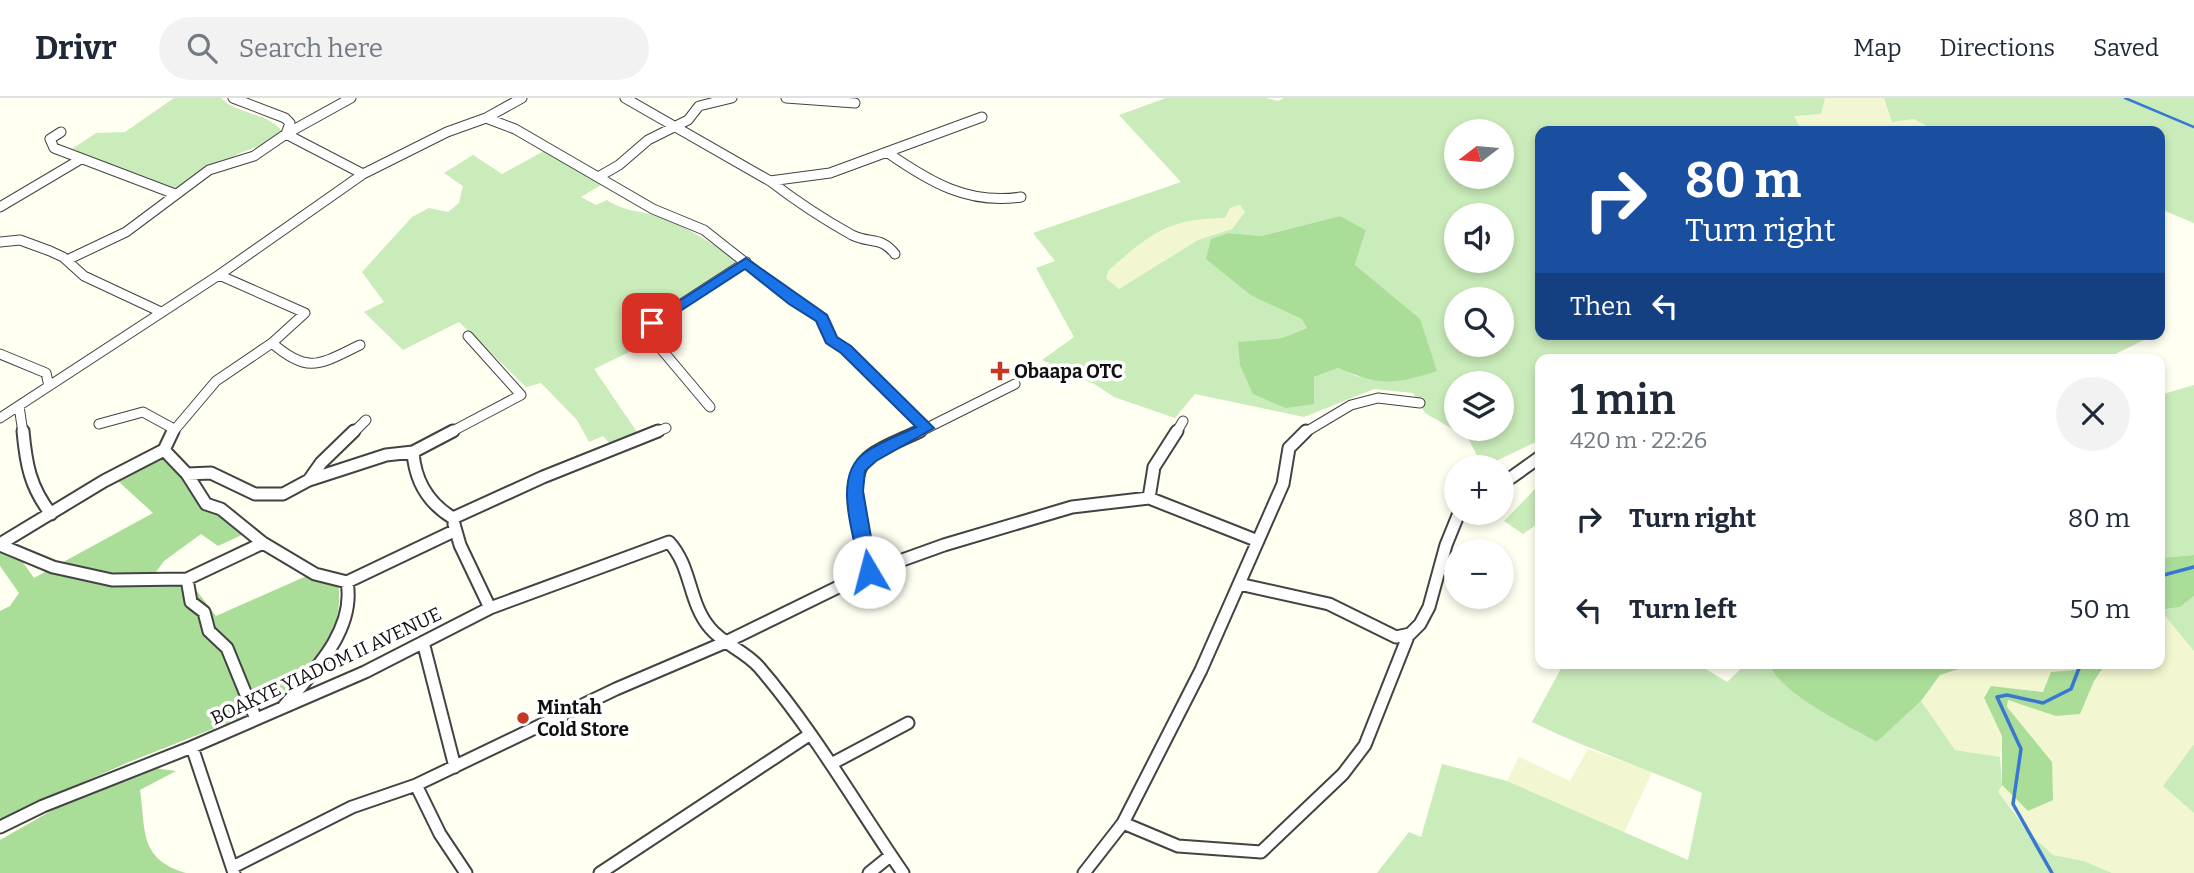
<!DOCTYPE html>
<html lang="en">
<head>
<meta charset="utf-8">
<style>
  :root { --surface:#fff; --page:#f2f2f3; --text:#1f2937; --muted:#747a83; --line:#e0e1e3 }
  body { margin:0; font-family:Bitter,serif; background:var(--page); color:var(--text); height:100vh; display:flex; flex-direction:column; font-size:26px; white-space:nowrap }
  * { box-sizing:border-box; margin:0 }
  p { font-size:23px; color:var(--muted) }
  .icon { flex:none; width:38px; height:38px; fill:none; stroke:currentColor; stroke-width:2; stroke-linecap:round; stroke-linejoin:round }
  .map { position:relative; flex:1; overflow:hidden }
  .sheet { position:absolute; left:1535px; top:256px; width:630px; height:315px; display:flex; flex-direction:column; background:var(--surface); border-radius:14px; box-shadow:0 4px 10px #0003 }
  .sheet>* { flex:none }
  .top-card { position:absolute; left:1535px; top:28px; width:630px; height:214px; border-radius:14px; box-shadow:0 4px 10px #0003; background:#1a4fa0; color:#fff; overflow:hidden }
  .needle { width:46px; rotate:254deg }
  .tools { position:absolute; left:1444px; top:21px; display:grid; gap:14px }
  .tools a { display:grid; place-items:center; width:70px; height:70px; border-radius:50%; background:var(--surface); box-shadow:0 4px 10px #0003; font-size:35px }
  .pin { position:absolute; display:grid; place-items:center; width:60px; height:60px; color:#fff; margin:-30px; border-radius:14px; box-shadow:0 4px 10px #0006 }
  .me { position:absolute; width:77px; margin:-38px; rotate:352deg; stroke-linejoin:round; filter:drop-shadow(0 0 5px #0008) }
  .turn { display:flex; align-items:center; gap:24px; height:147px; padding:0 35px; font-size:32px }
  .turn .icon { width:91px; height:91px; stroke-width:2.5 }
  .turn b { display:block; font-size:49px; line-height:60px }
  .then { display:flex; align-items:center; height:66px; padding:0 35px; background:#0003; gap:14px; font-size:26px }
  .round { display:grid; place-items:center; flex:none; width:74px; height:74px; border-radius:37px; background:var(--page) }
  .overview { display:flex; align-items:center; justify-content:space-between; height:119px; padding:0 35px }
  h1 { font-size:42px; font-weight:600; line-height:52px }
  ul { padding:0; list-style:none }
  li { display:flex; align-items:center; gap:21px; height:91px; padding:0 35px }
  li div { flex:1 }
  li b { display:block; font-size:26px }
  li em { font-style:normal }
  header { display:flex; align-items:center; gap:42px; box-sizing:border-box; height:98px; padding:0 35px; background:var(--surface); border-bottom:2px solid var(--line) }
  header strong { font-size:33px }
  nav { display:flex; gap:38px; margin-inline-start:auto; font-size:24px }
  .search { width:490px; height:63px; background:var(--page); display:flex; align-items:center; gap:18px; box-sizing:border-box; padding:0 24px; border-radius:38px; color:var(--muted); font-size:26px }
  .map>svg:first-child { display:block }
  .farmland { fill:#f2f6d1 }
  .green { fill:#caebba; fill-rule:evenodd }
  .forest { fill:#aadd98 }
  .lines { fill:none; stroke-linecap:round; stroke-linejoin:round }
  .stream-far1 { stroke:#3978d2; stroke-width:2.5 }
  .stream { stroke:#3978d2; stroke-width:3.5 }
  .street-far1-casing { stroke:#434343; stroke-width:11 }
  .street-casing { stroke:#434343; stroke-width:15 }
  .street-far1 { stroke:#fff; stroke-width:9 }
  .street { stroke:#fff; stroke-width:11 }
  .route { fill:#1a73e8; stroke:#114b97; stroke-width:2 }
  .poi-dot { fill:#c53922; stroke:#fff; stroke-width:2.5 }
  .labels { text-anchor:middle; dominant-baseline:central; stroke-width:7; stroke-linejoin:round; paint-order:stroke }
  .poi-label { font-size:19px; font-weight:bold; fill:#101010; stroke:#fff; text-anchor:start }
  .street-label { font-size:19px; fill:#101010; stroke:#fff }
</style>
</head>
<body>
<header>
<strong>Drivr</strong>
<div class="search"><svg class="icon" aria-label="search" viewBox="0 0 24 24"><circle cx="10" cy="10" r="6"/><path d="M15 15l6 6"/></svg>Search here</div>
<nav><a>Map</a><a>Directions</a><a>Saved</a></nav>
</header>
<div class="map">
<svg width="2194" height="775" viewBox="0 0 2194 775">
  <rect width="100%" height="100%" fill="#fffff2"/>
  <path class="farmland" d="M1825,0h59l9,24 21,-3 22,12h-134l-9,-15 28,-2z
    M1240,107l5,7 -13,17 -34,11 -79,49 -13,-11 3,-8 48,-40 32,-12h36l5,-10z
    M2160,512l34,41v93l-31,42 31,27v60h-82l-28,-12 -31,-6 -25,-23 -31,-40 5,-7 26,26 24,-49 -46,-55 2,-8 48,17 38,-35 11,-18h55z
    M1977,565h97l2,7 -32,22 -53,-6 -7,13 18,37 -2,21 -45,-7 -34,-49 19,-26z
    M1588,651l64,23 -28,61 -117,-52 12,-24 51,24z"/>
  <path class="green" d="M174,0h47c16,17 44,13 61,33l-13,11 -29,11 -64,37 -104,-41 24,-16 29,-1z
    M1166,0h100l12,3 6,-3h541l-4,16 -27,2 8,15h-262v203h595l9,6 -39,19h-565v81l-57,27 -15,-29 -43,-25 -12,-20 -39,-4 -70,28 -109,-23 -20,24 -61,-21 -18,-12 -54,-25 32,-23 -38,-69 19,-7 -22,-28 148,-51 -62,-67zM1456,33h46v46h-46zM1240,107l5,7 -13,17 -34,11 -79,49 -13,-11 3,-8c43,-37 57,-51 116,-52l5,-10zM1456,117h46v46h-46zM1340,118l26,14 -11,35 22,20 -18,92 -21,-9 -24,9 -75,-35 43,-4 25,-10 -4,-9 -51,-23 -23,-63 32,3zM1456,201h46v46h-46zM1456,285h46v46h-46z
    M1884,0h310v125l-34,-14v-78h-224l-22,-12 -22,3z
    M544,53l57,34 -20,12 15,8 11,-5c16,11 28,10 46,15 31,9 62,30 87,48l-106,63 14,17 -54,26 43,63 -26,13 -8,-9 -14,6 -12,-22 -36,-37 -15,4 -67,-65 -56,28 -39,-38 20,-10 -22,-30 50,-55 17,-9 19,4 11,-9 4,-17 -19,-13 29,-18 29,19z
    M2194,287v170l-34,3v-163z
    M1540,386v38l-17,12 -19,-13z
    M2194,498v55l-34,-41 20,-3z
    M1564,565h132l31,19 20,-19h22c9,29 80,64 108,79l44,-41 34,49 45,7 2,28 -4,7 30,40 25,23 31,6 28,12h-735l32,-41 12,5 21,-73 65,17 181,79 14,-67c-57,-25 -115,-44 -170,-71z
    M2194,646v69l-31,-27z"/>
  <path class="forest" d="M1340,118l26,14 -11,35 65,54 17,52c-44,14 -56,15 -99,-3l-24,9v27l-28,4 -33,-14 -13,-29 -2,-23 44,-4 25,-10 -5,-9 -50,-23 -46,-37 5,-20 18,-6 32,3z
    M160,359l55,55 29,22 -26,12 -17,-12 -37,27 -14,19 40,2 26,34 104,-46 18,14c7,44 -20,74 -46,107l-22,-1 -16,4 2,12 -8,9 -119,47 -129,57v-208l10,-5 9,-13 -19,-27v-14l11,-6 23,32 119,-65 -35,-32z
    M2194,457v41l-14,11 -20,3v-52z
    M1769,565h208l-37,12 -19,26 -44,41c-28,-15 -100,-50 -108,-79z
    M2074,565h32l-12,18 -14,33 -24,2 -48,-16 -1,7 45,55 1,38 -25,11 -26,-26v-49l-18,-38 7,-12 52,6 8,-20 25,-2z
    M154,670l22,3 -36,19c6,42 -1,69 46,83h-186v-33l70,-40z"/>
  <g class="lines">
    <path class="stream-far1" d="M2125,0l69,29"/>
    <path class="stream" d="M2160,478l34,-9
      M2052,775l-39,-69 8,-55 -24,-52 10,-2 36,8 28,-14 10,-26"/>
    <defs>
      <path id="street-far1" d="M233,0l52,20 5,5 -4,11
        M625,0l145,83 60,-8 152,-56
        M786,0l69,5
        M486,20l29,11 138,80 51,21 90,71 28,18 9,21 15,10 81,78
        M61,34l-11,7 4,9 121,46
        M286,36l77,40
        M888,55c42,29 80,52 133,44
        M600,78l19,-11 29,-25 40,-20 11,-14 33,-8
        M770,83c26,20 53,38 82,54 18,9 29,1 43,19
        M0,109l81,-48
        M0,144l20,-2 30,11 13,6 21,19 77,36
        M67,162l59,-28 83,-62 45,-14 32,-22 65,-36
        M272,245c37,32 48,21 88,2
        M0,256l46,19 3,13
        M19,308l4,27
        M710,309l-64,-76 6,-8 94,-61
        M0,320l219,-143 144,-101 84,-42 39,-14 36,-20
        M99,326l44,-12 31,17
        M172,335l44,-52 56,-38 33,-30 -86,-38
        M353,335l13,-13
        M449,335l72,-38 -53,-59
        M654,335l12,-5
        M917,335l98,-49
        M1176,335l7,-12
        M1304,335l47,-28 27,-7 42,5"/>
      <path id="street" d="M23,333c3,33 7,56 28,83
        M164,352l23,24 24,-1 44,21h28l26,-14 77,-25 27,-3 40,-21
        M413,354c2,29 15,51 40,66l90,-41 115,-46
        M309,382l12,-17 33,-32
        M1502,386l38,-27
        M1149,400l5,-31 23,-36
        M454,426l6,21 30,63
        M263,445l52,31 32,8 107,-51
        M0,446l104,-63 60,-31 9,-19
        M0,447l53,22 59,13 75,-1 76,-36 -42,-34 -15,-5 -19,-30
        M869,474c-5,-30 -27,-96 1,-116 15,-11 34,-17 50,-25
        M187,481l4,23 13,10 5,19 18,17 29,71
        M1239,486l90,20 67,33 14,-3 10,-10 9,-17 17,-62 13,-32
        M423,544l32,125
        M284,608c29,-34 72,-76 63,-124
        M192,649l42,126
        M831,666l77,-41
        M416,687l24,49 26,39
        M1123,725l55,23 83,6 82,-78 22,-29 42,-106
        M0,729l43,-21 149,-59 173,-75 125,-64 179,-66c23,25 19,60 41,86 13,16 35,23 49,39 55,64 97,138 144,206
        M233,769l119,-60 64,-22 200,-96 110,-47 143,-70 75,-27 128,-38 77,-9 109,43
        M600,775l209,-138
        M869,775l21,-17
        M1084,775l39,-50 78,-153 82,-186 6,-36 17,-17"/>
    </defs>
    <use href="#street-far1" class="street-far1-casing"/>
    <use href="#street" class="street-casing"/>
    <use href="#street-far1" class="street-far1"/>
    <use href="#street" class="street"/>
  </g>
  <path class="route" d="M746,160l81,57 10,22 14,9 83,82 -58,33 -11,10 -2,20 14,81 -2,4 -6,2 -8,-6c-6,-34 -31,-97 5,-120 15,-10 34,-17 50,-25l-75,-74 -15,-10 -10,-22 -27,-17 -44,-35 -88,57h-10l-2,-3z"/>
  <g class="poi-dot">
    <path d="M996.5 262.5h7v7h7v7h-7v7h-7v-7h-7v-7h7z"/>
    <circle cx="523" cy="620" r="7"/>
  </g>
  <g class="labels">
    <g class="poi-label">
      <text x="1014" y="273">Obaapa OTC</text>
      <text x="537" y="609">Mintah<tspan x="537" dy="22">Cold Store</tspan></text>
    </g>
    <g class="street-label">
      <text transform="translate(326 568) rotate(-25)">BOAKYE YIADOM II AVENUE</text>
    </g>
  </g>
</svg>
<div class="tools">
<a><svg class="needle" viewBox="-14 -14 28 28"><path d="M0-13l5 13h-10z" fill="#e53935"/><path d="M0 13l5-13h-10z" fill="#747a83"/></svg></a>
<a><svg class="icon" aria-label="sound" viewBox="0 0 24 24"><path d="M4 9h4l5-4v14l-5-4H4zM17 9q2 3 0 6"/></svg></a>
<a><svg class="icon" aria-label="search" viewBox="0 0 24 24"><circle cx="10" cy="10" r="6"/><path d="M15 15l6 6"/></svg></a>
<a><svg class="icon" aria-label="layers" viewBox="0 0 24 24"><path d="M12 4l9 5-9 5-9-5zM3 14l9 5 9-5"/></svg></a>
<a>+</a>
<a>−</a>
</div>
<div class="pin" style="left:652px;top:225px;background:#d93025"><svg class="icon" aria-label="arrive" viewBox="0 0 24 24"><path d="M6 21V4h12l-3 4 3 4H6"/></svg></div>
<svg class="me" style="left:869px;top:474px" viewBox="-20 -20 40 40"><circle r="19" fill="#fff"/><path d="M0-13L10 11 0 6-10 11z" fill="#1a73e8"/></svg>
<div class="top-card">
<div class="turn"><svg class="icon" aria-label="right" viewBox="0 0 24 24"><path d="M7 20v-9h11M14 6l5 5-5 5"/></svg><div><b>80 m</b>Turn right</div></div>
<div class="then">Then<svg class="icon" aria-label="left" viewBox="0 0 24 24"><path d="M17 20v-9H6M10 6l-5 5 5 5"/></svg></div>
</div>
<section class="sheet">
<div class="overview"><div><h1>1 min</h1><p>420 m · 22:26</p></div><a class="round"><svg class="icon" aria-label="close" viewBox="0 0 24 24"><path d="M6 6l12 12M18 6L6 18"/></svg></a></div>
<ul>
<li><svg class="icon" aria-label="right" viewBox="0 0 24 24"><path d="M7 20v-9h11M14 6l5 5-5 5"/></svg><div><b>Turn right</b></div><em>80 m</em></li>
<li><svg class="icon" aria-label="left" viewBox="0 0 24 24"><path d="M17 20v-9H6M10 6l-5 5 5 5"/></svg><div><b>Turn left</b></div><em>50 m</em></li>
</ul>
</section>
</div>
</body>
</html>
